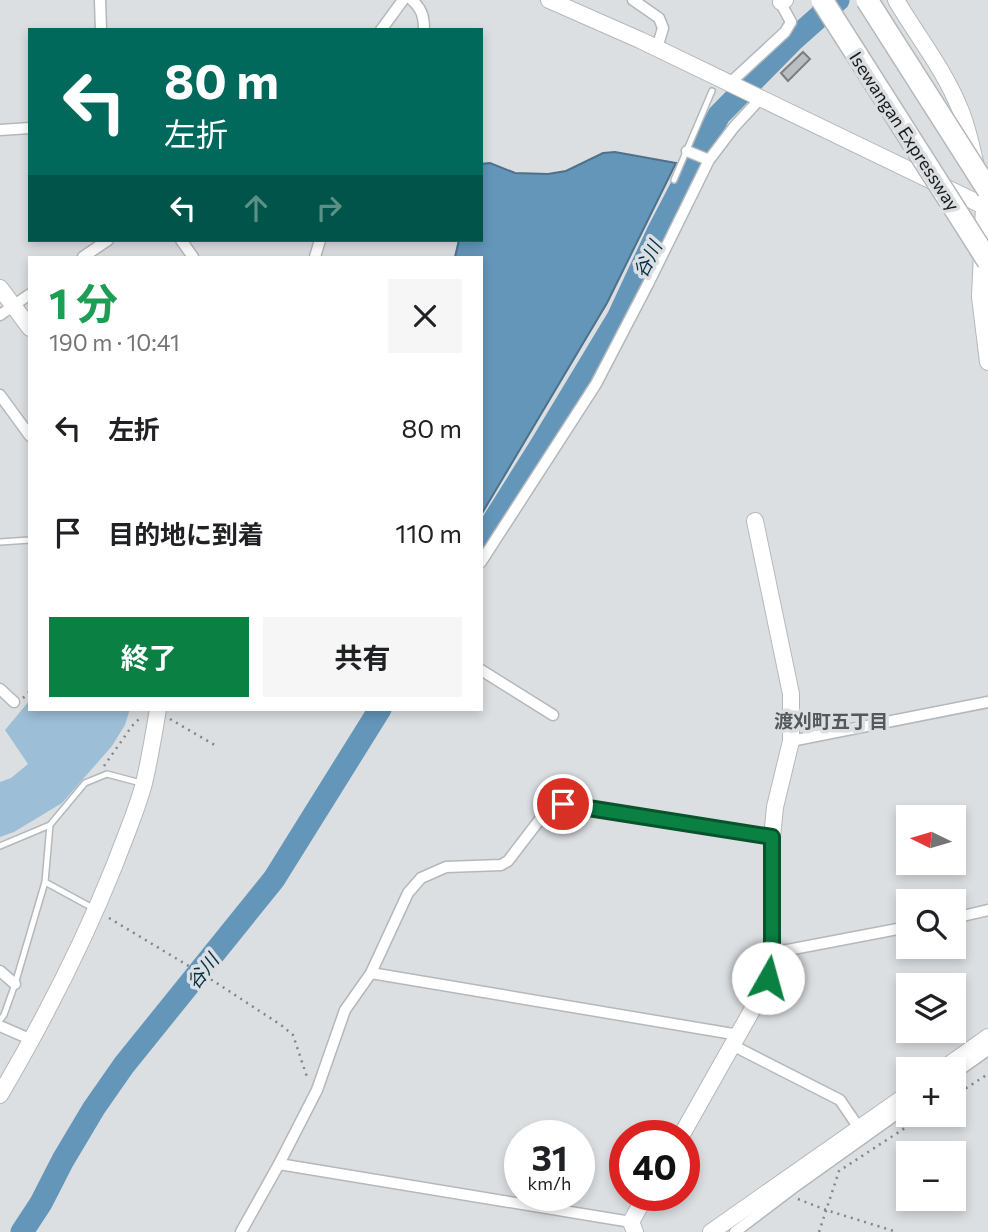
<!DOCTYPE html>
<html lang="ja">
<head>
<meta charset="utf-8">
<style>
  :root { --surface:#fff; --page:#f6f6f6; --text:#202124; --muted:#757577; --accent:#0b8043 }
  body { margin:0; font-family:Commissioner,"Noto Sans JP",sans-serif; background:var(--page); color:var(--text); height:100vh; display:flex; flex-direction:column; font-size:26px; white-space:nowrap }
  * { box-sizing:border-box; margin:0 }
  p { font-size:23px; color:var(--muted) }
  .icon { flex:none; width:38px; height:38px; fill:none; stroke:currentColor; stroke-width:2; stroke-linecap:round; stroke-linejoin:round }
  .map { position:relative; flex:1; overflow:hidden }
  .drawer { position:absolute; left:28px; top:256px; width:455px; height:455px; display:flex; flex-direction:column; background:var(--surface); border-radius:0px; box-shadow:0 4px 10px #0003 }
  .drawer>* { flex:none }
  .top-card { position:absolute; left:28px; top:28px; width:455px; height:214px; border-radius:0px; box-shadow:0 4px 10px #0003; background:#00695c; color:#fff; overflow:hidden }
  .needle { width:46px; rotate:275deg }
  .fabs { position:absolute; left:896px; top:805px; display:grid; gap:14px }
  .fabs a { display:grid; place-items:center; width:70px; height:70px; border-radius:0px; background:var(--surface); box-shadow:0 4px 10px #0003; font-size:35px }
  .speed { position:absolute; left:504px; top:1120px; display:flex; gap:14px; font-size:35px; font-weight:700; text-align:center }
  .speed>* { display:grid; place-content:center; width:91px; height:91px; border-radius:50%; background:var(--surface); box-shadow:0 4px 10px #0003; line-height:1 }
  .speed small { font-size:18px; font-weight:400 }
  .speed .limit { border:10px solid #d22; background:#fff; color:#111 }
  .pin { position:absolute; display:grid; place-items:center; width:60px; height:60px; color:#fff; margin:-30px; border:4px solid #fff; border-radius:50%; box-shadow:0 2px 7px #0007 }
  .me { position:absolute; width:77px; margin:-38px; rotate:7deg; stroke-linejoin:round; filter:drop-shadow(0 0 5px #0008) }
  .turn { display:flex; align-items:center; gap:24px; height:147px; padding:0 21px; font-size:32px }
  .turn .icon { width:91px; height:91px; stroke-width:2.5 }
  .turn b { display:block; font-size:49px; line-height:60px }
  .lanes { display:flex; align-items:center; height:66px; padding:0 21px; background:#0003; justify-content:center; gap:35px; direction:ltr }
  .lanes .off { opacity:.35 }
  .round { display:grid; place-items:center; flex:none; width:74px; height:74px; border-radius:0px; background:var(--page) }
  .summary { display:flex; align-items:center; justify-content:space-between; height:119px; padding:0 21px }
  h1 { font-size:42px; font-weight:700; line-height:52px; color:#1e9e55 }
  .button { display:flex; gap:14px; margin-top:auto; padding:14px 21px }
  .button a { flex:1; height:80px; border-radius:0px; background:var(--accent); color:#fff; font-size:28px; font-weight:700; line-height:80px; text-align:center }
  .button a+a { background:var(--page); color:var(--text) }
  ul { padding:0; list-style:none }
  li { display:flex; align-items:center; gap:21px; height:105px; padding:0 21px }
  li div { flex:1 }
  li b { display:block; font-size:26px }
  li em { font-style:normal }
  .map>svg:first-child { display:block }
  .green { fill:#9cbfd7 }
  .water { fill:#6496b9; stroke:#4e718a; stroke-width:2 }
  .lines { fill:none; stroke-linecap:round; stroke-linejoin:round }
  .river { stroke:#6496b9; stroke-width:23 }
  .building { fill:#bbbec0; stroke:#7b7e81; stroke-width:2 }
  .lane-casing { stroke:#b4b8ba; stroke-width:8 }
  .street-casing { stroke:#b4b8ba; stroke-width:13 }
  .secondary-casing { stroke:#b4b8ba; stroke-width:18 }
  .path { stroke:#828487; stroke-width:2.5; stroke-dasharray:2 5; stroke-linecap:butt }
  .lane { stroke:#fff; stroke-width:5 }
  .street { stroke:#fff; stroke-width:10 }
  .secondary { stroke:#fff; stroke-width:16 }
  .highway-bridge-casing { stroke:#b4b8ba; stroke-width:24; stroke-linecap:butt }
  .highway-bridge { stroke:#fff; stroke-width:21 }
  .route-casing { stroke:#07532c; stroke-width:18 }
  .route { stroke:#0b8043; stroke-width:12 }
  .labels { text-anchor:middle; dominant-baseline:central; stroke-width:7; stroke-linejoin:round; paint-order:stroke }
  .street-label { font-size:18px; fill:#191a1b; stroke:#dcdfe2 }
  .water-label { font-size:19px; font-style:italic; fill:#032f47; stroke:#dcdfe2 }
  .neighbourhood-label { font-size:19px; font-weight:bold; fill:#55585a; stroke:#dcdfe2 }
</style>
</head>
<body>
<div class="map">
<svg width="988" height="1232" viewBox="0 0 988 1232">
  <rect width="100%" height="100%" fill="#dcdfe2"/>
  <path class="green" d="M30,700v9h100l-5,16 -13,21 -50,57 -48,29 -14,5v-55l11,-4 17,-14 -23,-34z"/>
  <path class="water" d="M603,153l12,-1 61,11 -69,140 -126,212v-258h-26l4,-17h22v-76l9,-1 25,10 33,1 18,-3z"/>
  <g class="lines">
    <path class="river" d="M481,541l59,-94 78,-129 40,-86 61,-117 74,-75 45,-40
      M22,1232l19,-29 22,-43 31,-52 30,-43 150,-186 106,-170"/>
  </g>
  <path class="building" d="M803,52l7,7 -22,22 -7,-8z"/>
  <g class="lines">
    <defs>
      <path id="lane" d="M674,180l38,-89
        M0,542l30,-2
        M0,846l50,-21
        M45,882l44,24
        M0,1020l4,-5 11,-31 30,-102 5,-57 35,-42 22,-9 34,9"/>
      <path id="street" d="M100,0l1,30
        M412,0c10,9 12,17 12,30
        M633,0l26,18 4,10 -6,20
        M381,30l22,-30
        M730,83l55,-51 6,-10 -12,-22
        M0,130l30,-2
        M687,151l22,9
        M181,240l12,17
        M83,257l25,-17
        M315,257l5,-17
        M0,315l30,-21
        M0,395l30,41
        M481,562l115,-178 52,-100 61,-124 25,-33 27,-29
        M481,670l72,45
        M0,689l14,13
        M791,741l197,-39
        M954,918l34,-8
        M772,953l136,-26
        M0,971l15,13
        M371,973l368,62
        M0,1026l32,14
        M734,1046l106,54 19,28
        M954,1074l34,-24
        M279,1164l352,58
        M241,1232l38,-68 38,-74 28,-80 26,-37 37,-80 13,-15 25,-11 55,-2 7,-4 39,-51 16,-6 209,33
        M735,1232l58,-44 115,-82"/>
      <path id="secondary" d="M549,0l91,40 348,168
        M896,0c21,36 48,69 64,109 7,16 11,35 15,53
        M781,2l4,-2
        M982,197l2,9 -4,91 8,65
        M0,288l30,40
        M943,1069l45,-32
        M0,1095c44,-75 83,-151 115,-231 10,-27 22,-54 29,-81 6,-25 10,-50 14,-74
        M681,1136l79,-140 7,-18 5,-25v-116l3,-30 16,-66v-47l-36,-173
        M635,1232l-4,-10 15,-27
        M711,1232l197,-138"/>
    </defs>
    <use href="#lane" class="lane-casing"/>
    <use href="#street" class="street-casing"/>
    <use href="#secondary" class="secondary-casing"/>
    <path class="path" d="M23,698l7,-7
      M170,719l48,28
      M104,766l28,-40 10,-10
      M109,918l103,62 69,45 12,10 15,45
      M954,1096l34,-22
      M798,1199l28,11 71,22
      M819,1232l20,-61 86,-56"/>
    <use href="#lane" class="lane"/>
    <use href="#street" class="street"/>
    <use href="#secondary" class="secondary"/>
    <defs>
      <path id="highway-bridge" d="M822,0l166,261
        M867,0l121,190"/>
    </defs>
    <use href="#highway-bridge" class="highway-bridge-casing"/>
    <use href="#highway-bridge" class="highway-bridge"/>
  </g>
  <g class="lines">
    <defs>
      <path id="route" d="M563,804l209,33v116l-4,25"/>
    </defs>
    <use href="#route" class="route-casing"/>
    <use href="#route" class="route"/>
  </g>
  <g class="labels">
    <g class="street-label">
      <text transform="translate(905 131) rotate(57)">Isewangan Expressway</text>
    </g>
    <g class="water-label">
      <text transform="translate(647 259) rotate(-63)">谷川</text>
      <text transform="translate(202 971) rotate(-52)">谷川</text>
    </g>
    <g class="neighbourhood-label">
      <text x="831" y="720">渡刈町五丁目</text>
    </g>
  </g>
</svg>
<div class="fabs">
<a><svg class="needle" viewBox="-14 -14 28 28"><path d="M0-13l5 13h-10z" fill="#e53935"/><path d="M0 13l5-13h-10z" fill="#757577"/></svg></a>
<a><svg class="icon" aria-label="search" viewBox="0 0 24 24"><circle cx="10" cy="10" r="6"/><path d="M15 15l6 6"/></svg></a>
<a><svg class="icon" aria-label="layers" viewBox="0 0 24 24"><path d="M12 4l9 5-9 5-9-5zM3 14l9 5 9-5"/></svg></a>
<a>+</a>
<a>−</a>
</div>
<div class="speed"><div>31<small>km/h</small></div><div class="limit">40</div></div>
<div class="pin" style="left:563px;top:804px;background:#d93025"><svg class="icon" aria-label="arrive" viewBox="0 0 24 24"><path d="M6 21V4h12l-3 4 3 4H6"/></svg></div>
<svg class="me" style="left:768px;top:978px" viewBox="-20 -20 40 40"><circle r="19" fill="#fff"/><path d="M0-13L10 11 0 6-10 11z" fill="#0b8043"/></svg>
<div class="top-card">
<div class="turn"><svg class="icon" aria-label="left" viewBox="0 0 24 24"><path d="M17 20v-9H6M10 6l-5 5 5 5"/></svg><div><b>80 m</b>左折</div></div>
<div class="lanes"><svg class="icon" aria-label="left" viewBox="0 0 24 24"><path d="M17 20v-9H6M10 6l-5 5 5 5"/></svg><svg class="icon off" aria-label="ahead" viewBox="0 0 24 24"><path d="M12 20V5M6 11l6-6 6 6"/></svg><svg class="icon off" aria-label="right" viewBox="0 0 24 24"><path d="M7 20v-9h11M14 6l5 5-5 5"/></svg></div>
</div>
<section class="drawer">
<div class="summary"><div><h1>1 分</h1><p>190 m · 10:41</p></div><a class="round"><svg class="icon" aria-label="close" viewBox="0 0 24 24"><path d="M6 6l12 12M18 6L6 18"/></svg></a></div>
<ul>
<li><svg class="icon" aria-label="left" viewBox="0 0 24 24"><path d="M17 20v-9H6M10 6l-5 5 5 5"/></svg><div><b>左折</b></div><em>80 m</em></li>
<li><svg class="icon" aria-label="arrive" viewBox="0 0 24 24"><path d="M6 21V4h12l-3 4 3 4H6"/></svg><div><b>目的地に到着</b></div><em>110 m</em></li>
</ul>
<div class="button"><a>終了</a><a>共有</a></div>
</section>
</div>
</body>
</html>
